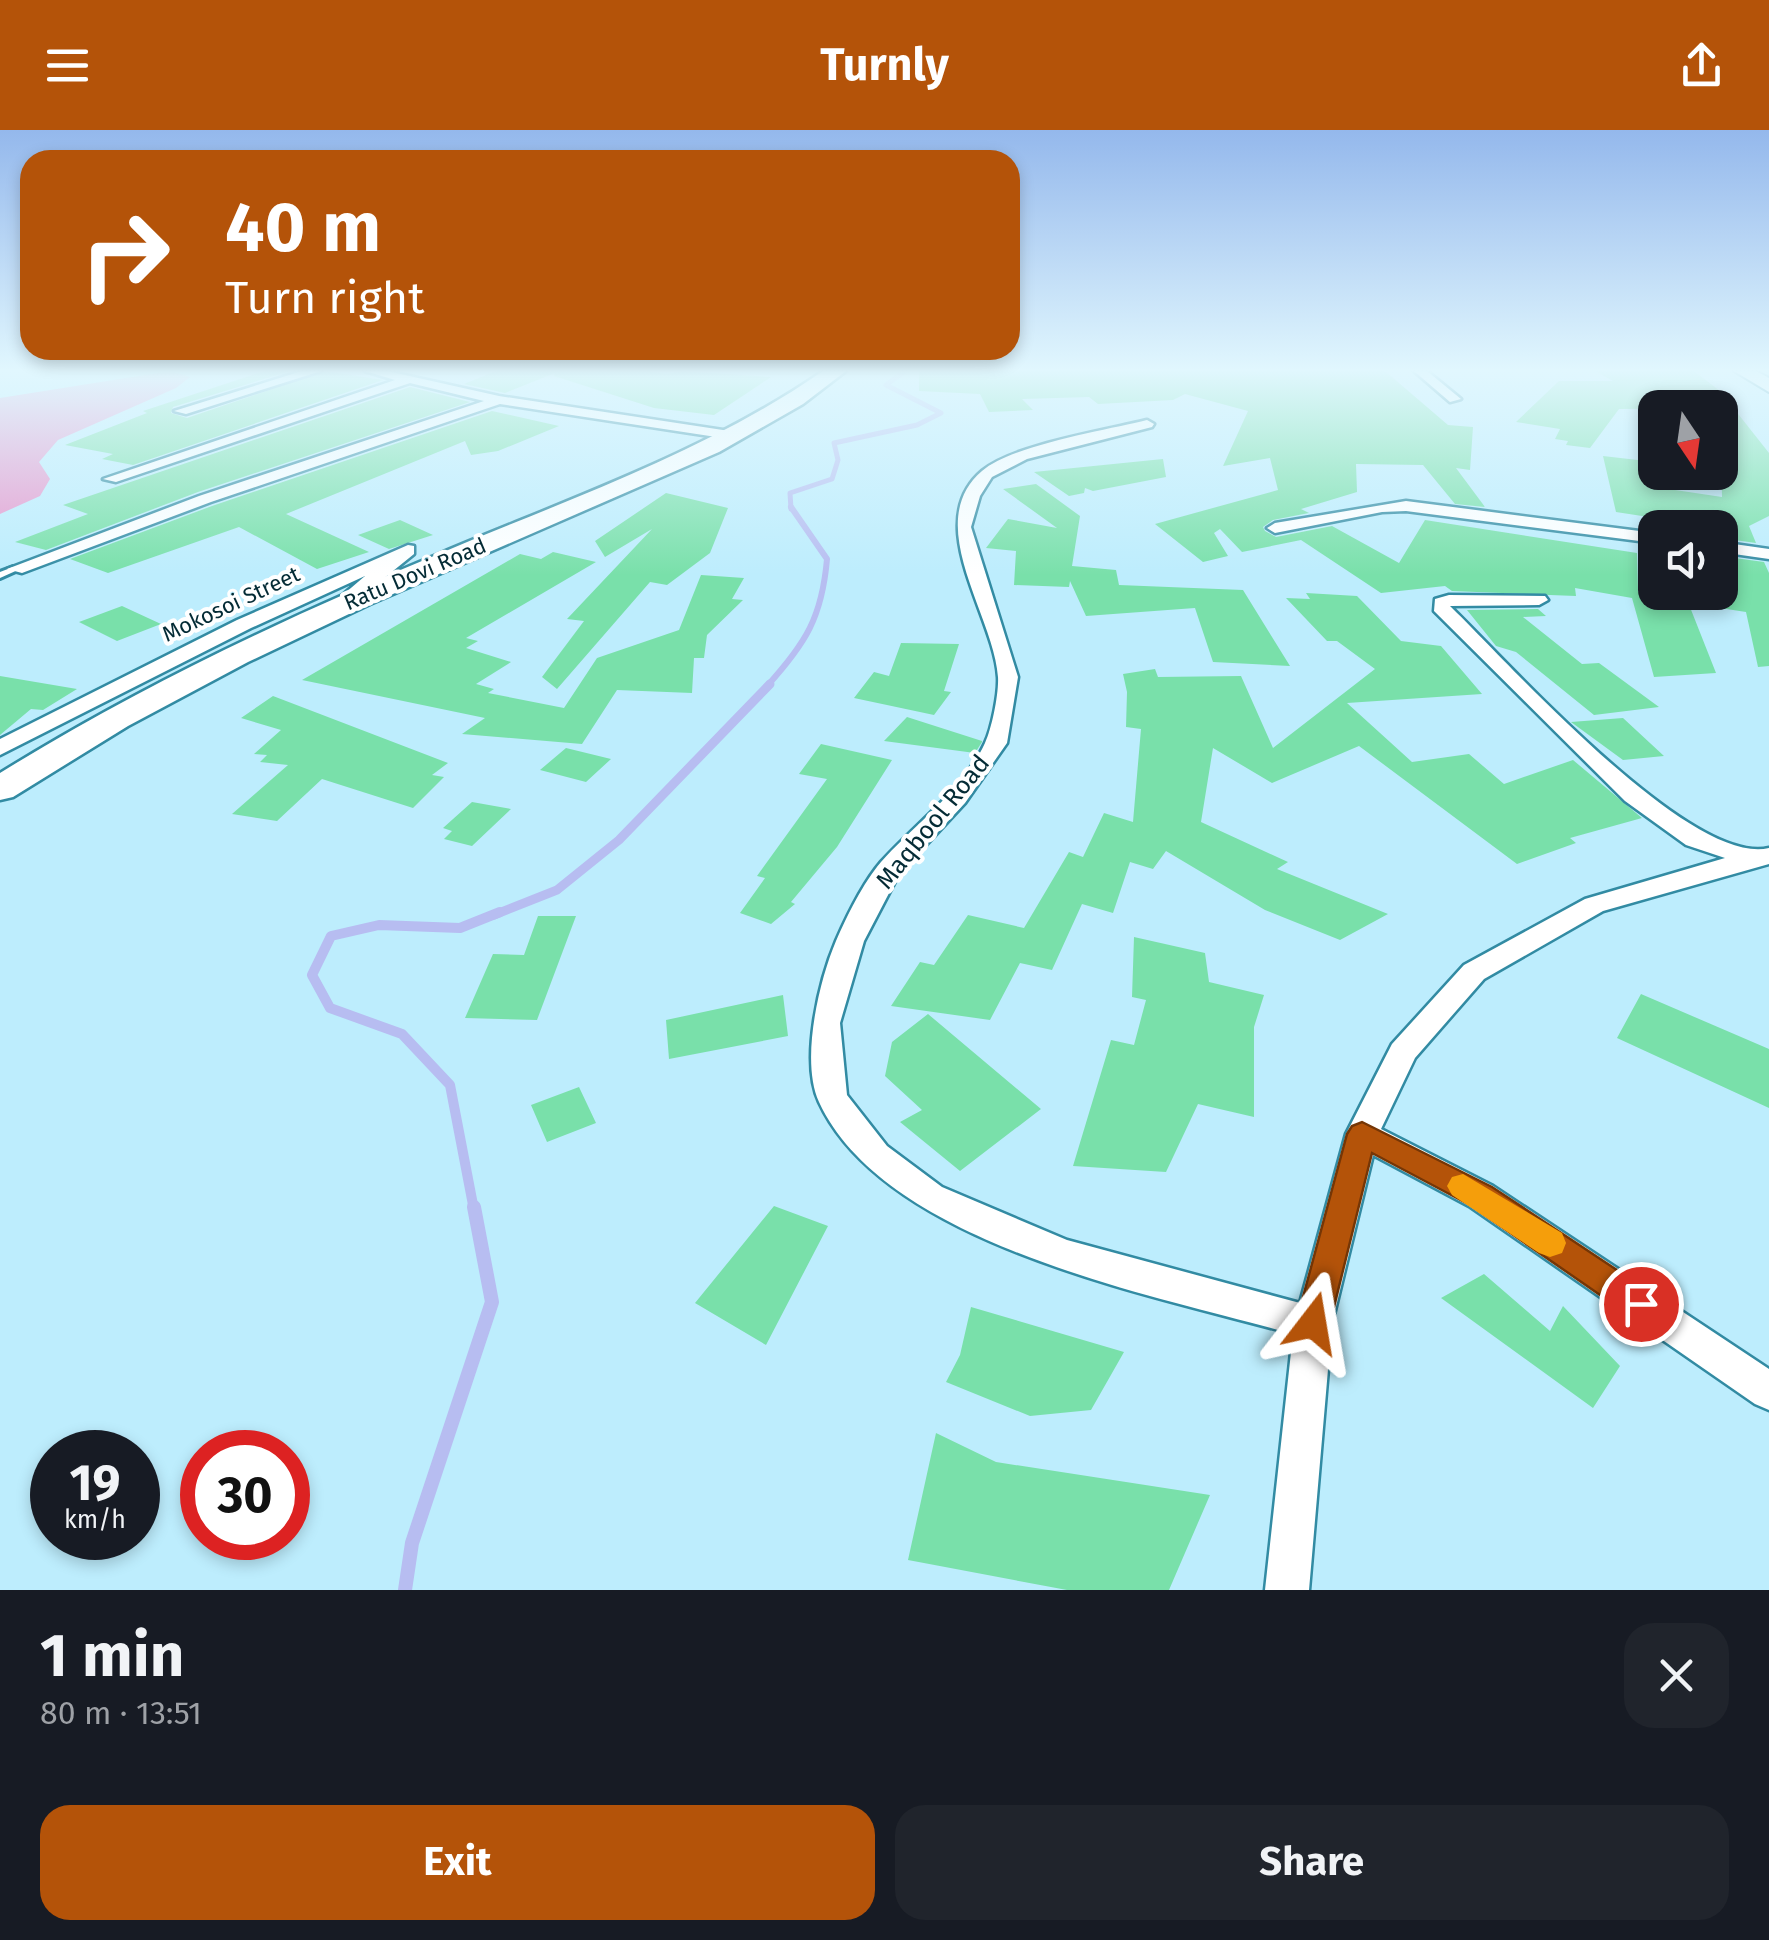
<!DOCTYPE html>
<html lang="en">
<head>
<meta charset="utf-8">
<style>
  :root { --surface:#171b24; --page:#20242c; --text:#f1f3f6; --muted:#9ea1a6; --accent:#b45309 }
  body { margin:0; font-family:"Fira Sans",sans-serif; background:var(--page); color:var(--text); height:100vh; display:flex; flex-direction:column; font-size:38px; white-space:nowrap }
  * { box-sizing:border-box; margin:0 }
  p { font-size:32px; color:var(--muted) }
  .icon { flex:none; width:55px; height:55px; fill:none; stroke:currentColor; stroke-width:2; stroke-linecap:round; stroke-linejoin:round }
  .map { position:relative; height:1460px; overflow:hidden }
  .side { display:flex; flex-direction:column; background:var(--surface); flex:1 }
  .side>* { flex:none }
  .top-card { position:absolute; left:20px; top:20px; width:1000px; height:210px; border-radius:30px; box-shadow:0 5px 15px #0003; background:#b45309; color:#fff; overflow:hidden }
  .needle { width:65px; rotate:167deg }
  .controls { position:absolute; left:1638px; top:260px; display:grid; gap:20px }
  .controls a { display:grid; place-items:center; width:100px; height:100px; border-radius:20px; background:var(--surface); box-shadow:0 5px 15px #0003; font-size:50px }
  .speed { position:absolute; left:30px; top:1300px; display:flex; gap:20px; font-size:50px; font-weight:700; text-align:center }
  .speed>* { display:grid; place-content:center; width:130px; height:130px; border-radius:50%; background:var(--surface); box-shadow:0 5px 15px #0003; line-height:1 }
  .speed small { font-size:25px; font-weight:400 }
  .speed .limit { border:15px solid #d22; background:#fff; color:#111 }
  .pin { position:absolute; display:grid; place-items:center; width:85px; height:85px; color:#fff; margin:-42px; border:5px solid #fff; border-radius:50%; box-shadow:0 2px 10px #0007 }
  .me { position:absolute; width:110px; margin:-55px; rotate:14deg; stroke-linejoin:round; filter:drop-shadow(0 0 8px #0008) }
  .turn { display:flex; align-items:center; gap:35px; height:210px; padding:0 40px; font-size:45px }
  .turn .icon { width:130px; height:130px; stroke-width:2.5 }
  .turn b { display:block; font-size:70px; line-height:85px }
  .round { display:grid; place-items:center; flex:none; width:105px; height:105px; border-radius:30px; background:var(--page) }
  .summary { display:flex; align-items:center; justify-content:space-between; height:170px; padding:0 40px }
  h1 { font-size:60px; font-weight:700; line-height:75px }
  .action { display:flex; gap:20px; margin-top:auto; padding:20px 40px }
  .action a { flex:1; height:115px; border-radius:30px; background:var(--accent); color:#fff; font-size:40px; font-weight:700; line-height:115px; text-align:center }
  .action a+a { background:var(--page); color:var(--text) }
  header { display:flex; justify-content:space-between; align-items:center; height:130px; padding:0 40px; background:var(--accent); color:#fff; font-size:45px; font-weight:700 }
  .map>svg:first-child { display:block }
  .green { fill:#e699ce }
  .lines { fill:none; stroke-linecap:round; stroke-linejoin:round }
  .stream-far4 { stroke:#b7bdf1; stroke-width:5 }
  .stream-far3 { stroke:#b7bdf1; stroke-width:6 }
  .stream-far2 { stroke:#b7bdf1; stroke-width:9 }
  .stream-far1 { stroke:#b7bdf1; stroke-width:10 }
  .stream { stroke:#b7bdf1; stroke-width:14 }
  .building { fill:#79e0aa }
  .lane-casing { stroke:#328ba3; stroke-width:6 }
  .street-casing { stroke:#328ba3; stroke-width:5 }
  .secondary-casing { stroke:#328ba3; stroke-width:4 }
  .primary-casing { stroke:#328ba3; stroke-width:5 }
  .lane { fill:#fff; fill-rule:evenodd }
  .street { fill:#fff; fill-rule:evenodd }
  .secondary { fill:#fff; fill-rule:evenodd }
  .primary { fill:#fff; fill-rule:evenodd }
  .route { fill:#b45309; stroke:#753606; stroke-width:2.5 }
  .slow { fill:#f59e0b }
  .labels { text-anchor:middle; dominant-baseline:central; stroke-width:8; stroke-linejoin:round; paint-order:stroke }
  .far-street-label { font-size:22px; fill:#042b35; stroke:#fff }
  .street-label { font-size:25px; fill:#042b35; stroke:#fff }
</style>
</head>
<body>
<header><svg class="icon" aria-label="menu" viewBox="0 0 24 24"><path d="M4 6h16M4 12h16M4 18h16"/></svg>Turnly<svg class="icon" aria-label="share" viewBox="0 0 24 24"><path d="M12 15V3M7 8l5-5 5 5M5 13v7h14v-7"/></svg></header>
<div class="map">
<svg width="1769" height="1460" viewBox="0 0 1769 1460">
  <rect width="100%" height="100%" fill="#bdedfd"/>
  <path class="green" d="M170,241l20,6 -14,11 -118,52 -19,22 11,17 -10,17 -40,18v-116z"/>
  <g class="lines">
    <path class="stream-far4" d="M791,379l-1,-16 42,-14 6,-19 -4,-17 83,-18 24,-12 -55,-28 19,-14"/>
    <path class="stream-far3" d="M767,556c39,-43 55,-69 60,-127l-36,-52"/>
    <path class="stream-far2" d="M494,785l63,-25 62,-50 151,-156"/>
    <path class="stream-far1" d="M474,1080l-24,-125 -48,-51 -72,-26 -18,-33 19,-39 48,-11 81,3 40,-16"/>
    <path class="stream" d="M405,1460l7,-47 80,-241 -18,-95"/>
  </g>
  <path class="building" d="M264,241h26l-117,36 -2,6 16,5 138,-47 58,9 -250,85 -31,-6 11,-5 -48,-9 82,-32 -4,-2z
    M496,241h152l19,3 15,-3 89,6 -57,38 -60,-7 -100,-32 1,-3 -50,20 -41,-9z
    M919,241h466l63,54 25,2 -3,43 -14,-2 29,39 -30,-3 -32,-39 -67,-1 1,28 -56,17 8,4 -36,7 -10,7 2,4 11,6 56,-11 67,37 26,-43 212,33 1,39h46l32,81 -62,4 -22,-79 -57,-10 1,8 -124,-5 -7,-5 -64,7 -80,-53 -59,12 -22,-23 -6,4 14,23 -25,6 -48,-38 123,-34 -8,-32 -47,8 25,-55 -63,-17 -12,6 -75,4 -9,-7 -67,2 11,11 -44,2 -9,-18 -61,-3z
    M1595,241h99l26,20 49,62v63l-20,10 7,17 -36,-5v-10l-104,-16 -13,-56 52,6v25l67,10 -2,-89 -101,1 -29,39 -24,-3 2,-4 -13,-2 5,-10 -44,-7 43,-41h54z
    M410,257l60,15 -272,90 -152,58 -31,-8 73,-28 -25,-9z
    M492,281l67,15 -61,25 -27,4 -6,-14 -179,73 83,38 -52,17 -78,-42 -131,46 -38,-14 142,-53z
    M1163,329l3,18 -73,14 -8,-3 -1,5 -15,3 -35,-24z
    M1036,354l44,32 -8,50 44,4 3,15 124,5 47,76 -77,-4 -18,-54 -109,8 -16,-35 -1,6 -55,-2 2,-34 -30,-3 22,-29 49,9 -54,-39z
    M666,363l62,15 -18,45 -43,32 -17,-3 -93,107 -15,-12 42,-56 -17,-2 85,-90 -47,28 -10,-16z
    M400,390l33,15 -44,14 -31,-14z
    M553,422l43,10 -130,76 12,3 -12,7 45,14 -35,22 18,5 -6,4 76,15 33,-50 82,-28 22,-55 43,3 -12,21 11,1 -36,35 -3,23h-10l-2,35 -75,-3 -35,54 -120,-10 23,-16 -183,-38 218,-126 21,5z
    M1720,426l44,6 5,11v93l-11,1 -12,-55 -26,-4z
    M1306,463l51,3 44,45 40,5 41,48 -135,9 65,59 57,-8 35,30 69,-24 69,58 -72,20 6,5 -59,21 -158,-118 -87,37 -59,-35 -12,74 87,40 -11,7 111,45 -48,26 -75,-30 -99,-59 -13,18 -23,-7 -17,51 -31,-9 -30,66 -32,-7 -30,57 -99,-14 29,-44 14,3 34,-50 56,13 45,-76 14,5 21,-44 29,9 8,-93 -15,-2 1,-35 -4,-18 32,-5 3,8 83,-1 32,72 102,-79 -38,-28h-10l-41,-43 24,1z
    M122,476l39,18 -44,17 -38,-19z
    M1538,479l8,7 -23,1 59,47 17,-1 60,44 -65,8 -78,-63 -20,-6 -29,-36z
    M901,513l58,1 -15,47 7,1 -17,23 -80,-17 20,-26 15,4z
    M0,546l77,13 -34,21 -12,-1 -31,26z
    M273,566l175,67 -16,12 12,2 -31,31 -91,-29 -45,42 -45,-7 56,-49 -28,-3 7,-7 -13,-1 27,-24 -40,-12z
    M907,587l75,24v1l-7,11 -91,-12z
    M1623,588l41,38 -41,4 -52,-38z
    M821,614l71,16 -55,87 -46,55 4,2 -24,20 -31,-11 25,-35 -8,-2 70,-97 -28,-5z
    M566,618l45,11 -25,23 -46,-12z
    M472,672l39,7 -39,37 -28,-7 8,-8 -9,-3z
    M538,786h38l-39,104 -72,-2 28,-64 31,1z
    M1134,807l71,16 4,29 55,13 -10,32v90l-56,-13 -32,68 -93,-6 38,-126 23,5 12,-45 -14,-3z
    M1641,864l128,55v59l-152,-70z
    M783,865l5,41 -119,23 -3,-39z
    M928,884l113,95 -81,62 -60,-49 22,-12 -37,-34 7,-34z
    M579,957l17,36 -49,19 -16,-37z
    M774,1076l54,20 -62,119 -71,-42z
    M1484,1144l66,57 13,-25 57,60 -27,42 -152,-110z
    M971,1177l153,45 -33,58 -61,6 -84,-34 14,-27z
    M936,1303l60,29 214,33 -41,95h-102l-159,-30z"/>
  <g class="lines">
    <defs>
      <path id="lane" d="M13,437l7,2 -20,9v-6z"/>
      <path id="street" d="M302,241h19l-135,43 -12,-3z
        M365,241h22l112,25 237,36 7,4 -7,4 -236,-36 -289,98 -189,71 -15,-4 192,-73 285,-95 -74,-18 -294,99 -13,-3 292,-99z
        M1414,241h13l34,28 -11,3z
        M1147,290l7,4 -2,3 -125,32 -35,18 -12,19 -9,31 47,150 -11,66 -42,60 -66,71 -35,67 -24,82 7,72 40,51 55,41 125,53 233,63 46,-169 46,-90 72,-79 121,-66 140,-41 -39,-13 -61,-44 -191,-190 1,-12 14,-4 96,1 3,4 -9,5 -89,1c58,56 240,261 319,242v16l-166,47 -119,68 -69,79 -34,71 112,57 276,183v41l-14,-6 -286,-198 -96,-51 -41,168 -23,267h-44l28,-256c-139,-39 -408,-89 -474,-232 -19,-41 0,-121 17,-161 11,-25 27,-58 45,-79 32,-36 84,-74 104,-119 7,-15 14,-50 13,-66 -4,-62 -77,-154 -16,-206 30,-26 125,-41 165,-51z
        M1406,371l249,32v10l-249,-32 -24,1 -107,21 -8,-5 8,-5z
        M1720,412l49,7v10l-49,-7z
        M408,415l6,1v8l-68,55h-12l-3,-4 34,-29 -114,52 -251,127v-16l237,-119z"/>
      <path id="secondary" d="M1734,241h22l13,7v14z"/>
      <path id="primary" d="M823,241h23l-43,33 -84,48 -349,152 -122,58 -120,64 -115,71 -13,3v-27c140,-87 289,-157 441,-220 130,-55 265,-101 382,-182z"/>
    </defs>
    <use href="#lane" class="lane-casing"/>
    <use href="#street" class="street-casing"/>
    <use href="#secondary" class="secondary-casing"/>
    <use href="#primary" class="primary-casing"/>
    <use href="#lane" class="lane"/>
    <use href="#street" class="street"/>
    <use href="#secondary" class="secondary"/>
    <use href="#primary" class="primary"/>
  </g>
  <linearGradient id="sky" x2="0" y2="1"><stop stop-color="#94b8ec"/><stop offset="0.54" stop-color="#e1f7fe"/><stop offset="1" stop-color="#e1f7fe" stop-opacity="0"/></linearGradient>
  <rect width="1769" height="445" fill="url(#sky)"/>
  <path class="route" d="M1362,992l130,65 161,107 5,10 -5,11 -12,4 -12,-4 -159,-110 -98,-52 -42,170 -5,11 -12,4 -12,-4 -5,-11 51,-189 5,-8z"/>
  <path class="slow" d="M1463,1044l99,59 4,10 -4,10 -12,4 -11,-4 -87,-58 -5,-9 5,-9z"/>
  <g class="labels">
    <g class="far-street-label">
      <text transform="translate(415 444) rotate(-23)">Ratu Dovi Road</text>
      <text transform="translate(231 474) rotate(-25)">Mokosoi Street</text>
    </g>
    <g class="street-label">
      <text transform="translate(933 692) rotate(-51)">Maqbool Road</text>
    </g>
  </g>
</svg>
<div class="controls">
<a><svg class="needle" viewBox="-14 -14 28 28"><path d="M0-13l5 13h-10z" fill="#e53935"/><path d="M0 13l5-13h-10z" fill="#9ea1a6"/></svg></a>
<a><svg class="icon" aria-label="sound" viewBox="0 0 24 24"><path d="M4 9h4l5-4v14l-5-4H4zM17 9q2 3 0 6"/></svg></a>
</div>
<div class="speed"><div>19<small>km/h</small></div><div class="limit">30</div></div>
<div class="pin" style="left:1641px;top:1174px;background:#d93025"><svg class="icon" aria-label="arrive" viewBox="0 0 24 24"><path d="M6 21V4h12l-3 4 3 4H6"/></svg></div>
<svg class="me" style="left:1313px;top:1193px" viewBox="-20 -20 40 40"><path d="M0-17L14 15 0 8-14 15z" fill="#b45309" stroke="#fff" stroke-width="4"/></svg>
<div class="top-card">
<div class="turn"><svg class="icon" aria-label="right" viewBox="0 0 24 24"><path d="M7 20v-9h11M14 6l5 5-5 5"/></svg><div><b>40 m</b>Turn right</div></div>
</div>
</div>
<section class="side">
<div class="summary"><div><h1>1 min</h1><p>80 m · 13:51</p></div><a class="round"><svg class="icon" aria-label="close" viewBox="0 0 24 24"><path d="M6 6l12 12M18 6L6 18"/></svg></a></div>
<div class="action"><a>Exit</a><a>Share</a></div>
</section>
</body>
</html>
